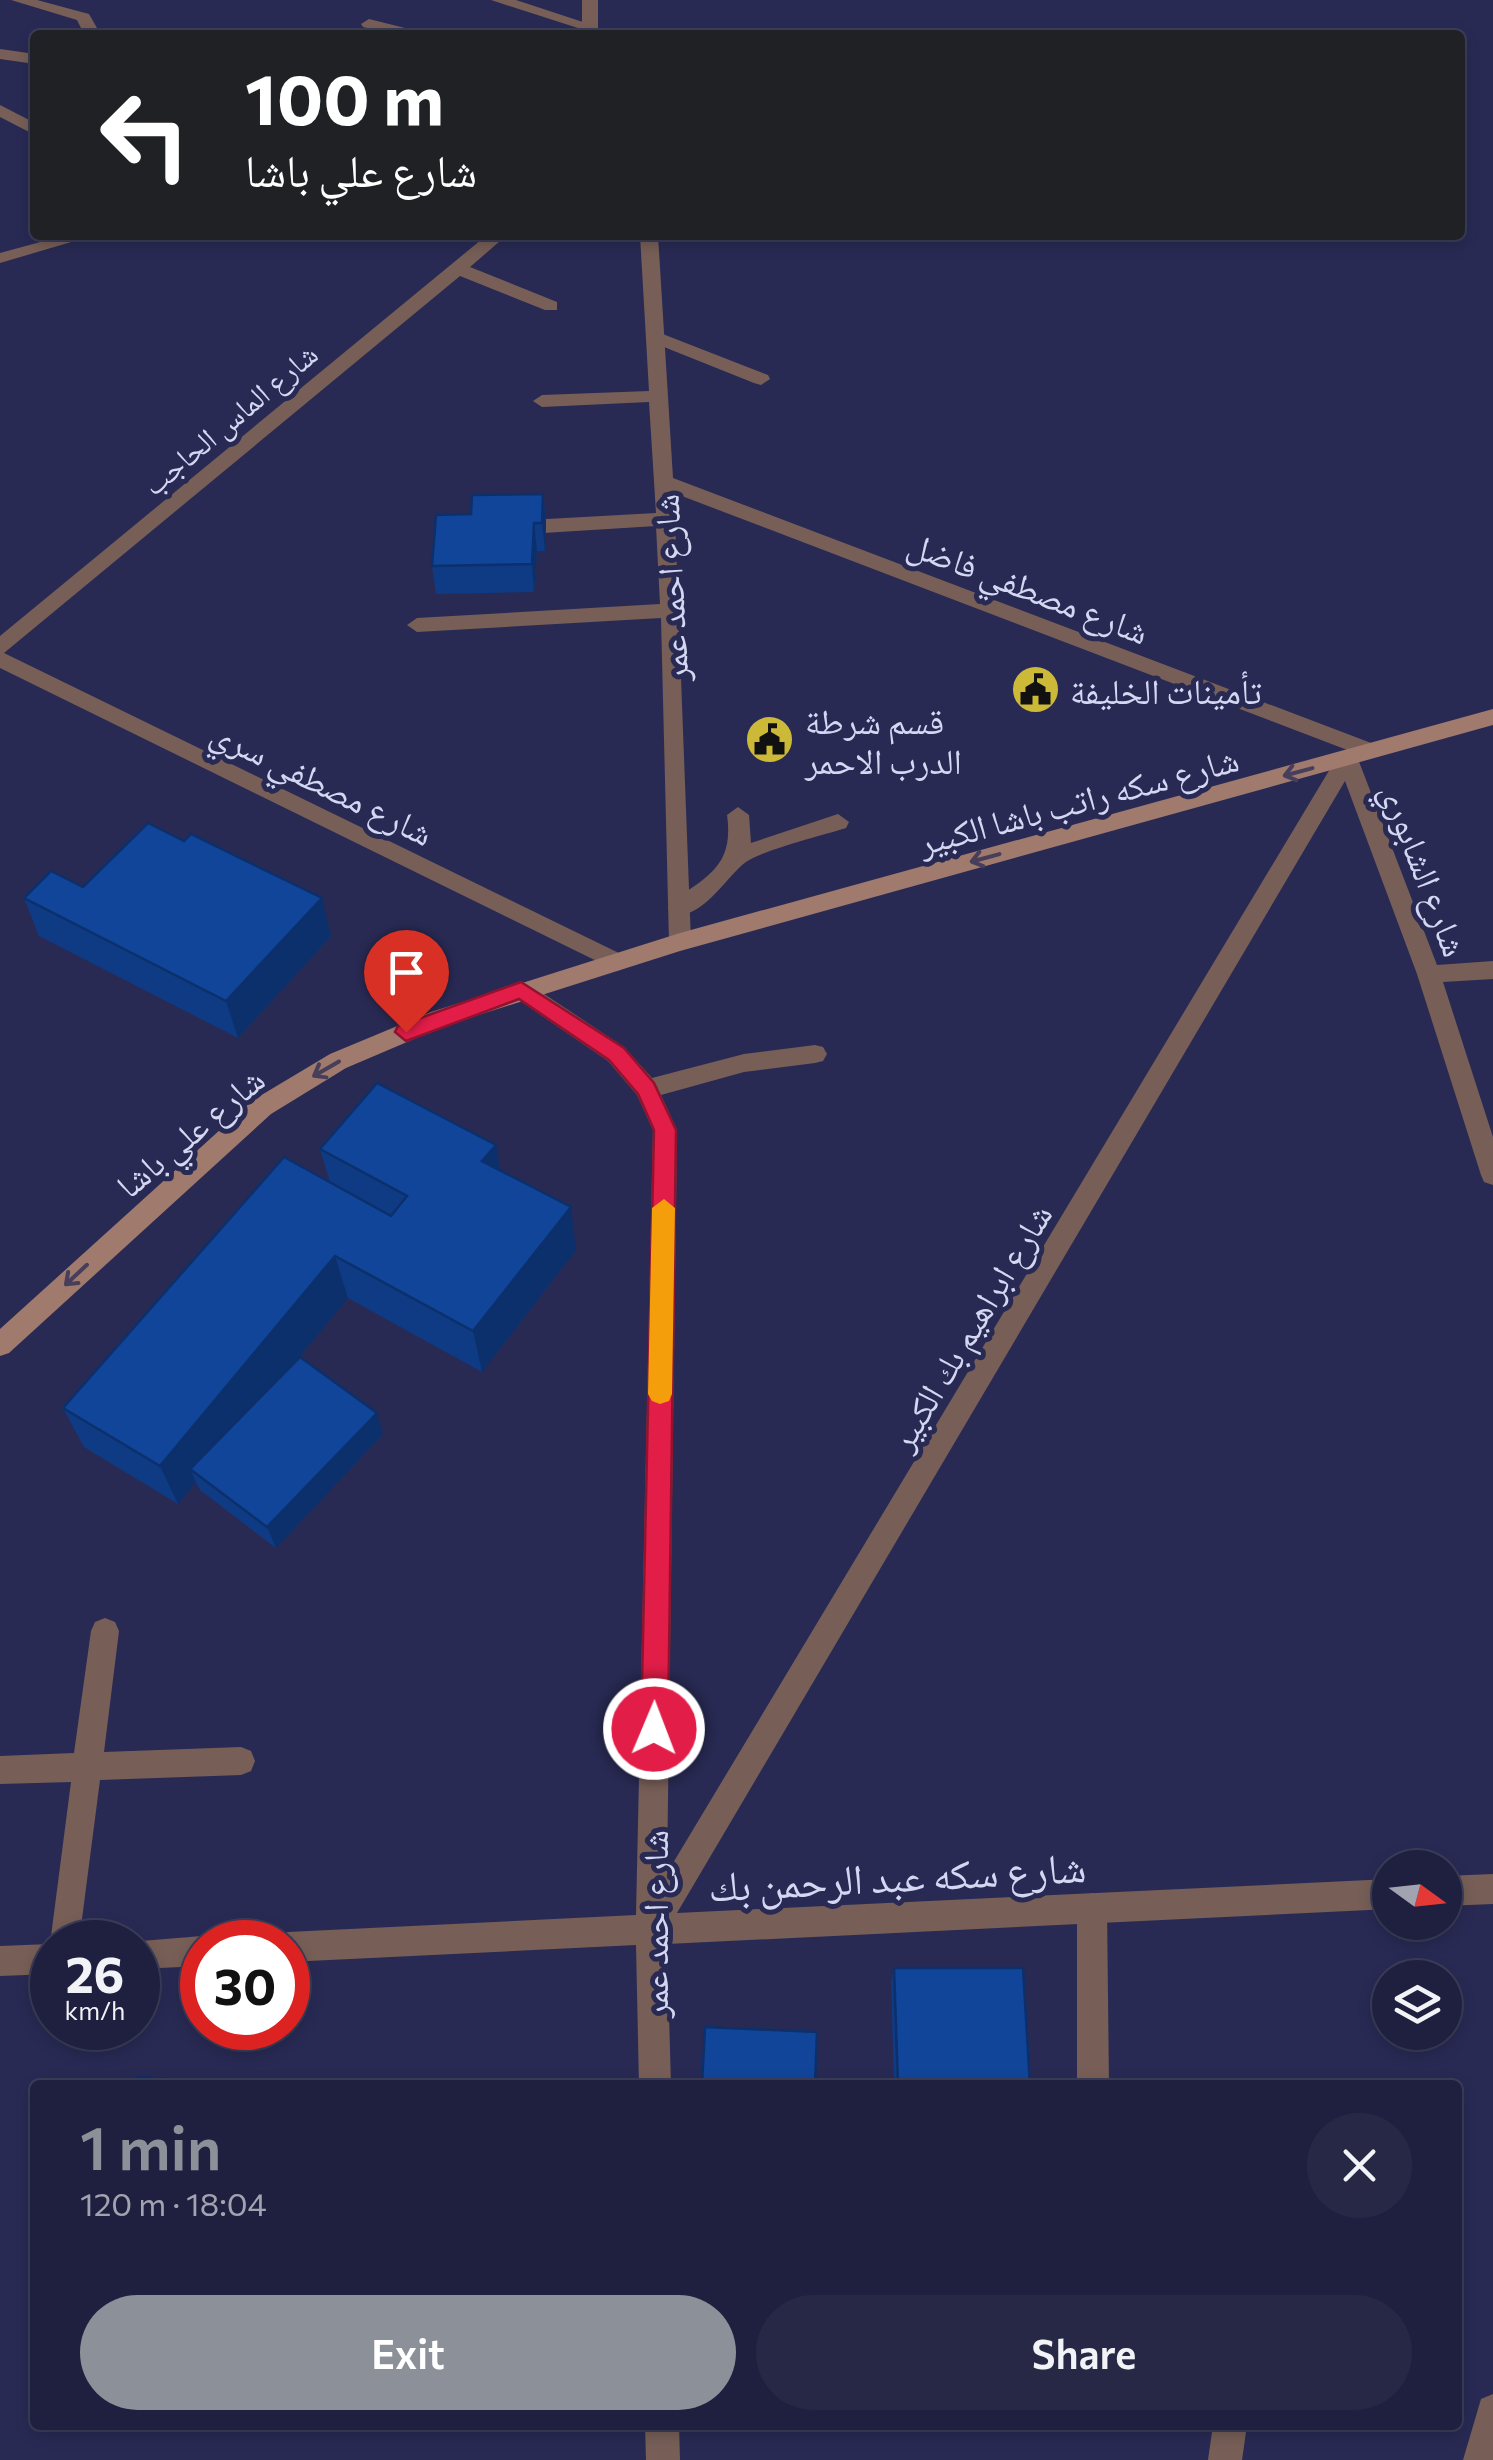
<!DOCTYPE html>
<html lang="en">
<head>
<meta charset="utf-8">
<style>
  :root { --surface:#1f203f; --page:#272846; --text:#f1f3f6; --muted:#a1a3b0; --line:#3c3e59; --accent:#8c9099 }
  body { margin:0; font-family:Commissioner,"Noto Naskh Arabic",sans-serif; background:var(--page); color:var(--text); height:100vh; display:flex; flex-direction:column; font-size:38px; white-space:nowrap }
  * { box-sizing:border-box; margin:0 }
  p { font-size:32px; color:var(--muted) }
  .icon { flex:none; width:55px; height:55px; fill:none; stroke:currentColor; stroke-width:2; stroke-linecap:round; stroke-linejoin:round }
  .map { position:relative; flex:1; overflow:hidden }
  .sheet { position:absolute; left:30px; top:2080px; width:1432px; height:350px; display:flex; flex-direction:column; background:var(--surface); border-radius:10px; box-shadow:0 5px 15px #0003,0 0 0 2px var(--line) }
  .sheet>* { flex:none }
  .banner { position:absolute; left:30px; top:30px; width:1435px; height:210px; border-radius:10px; box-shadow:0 5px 15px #0003,0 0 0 2px var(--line); background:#202124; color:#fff; overflow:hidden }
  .needle { width:65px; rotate:105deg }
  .tools { position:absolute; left:1372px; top:1850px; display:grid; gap:20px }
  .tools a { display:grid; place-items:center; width:90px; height:90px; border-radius:50%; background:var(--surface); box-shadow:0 5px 15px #0003,0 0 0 2px var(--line); font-size:50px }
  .speed { position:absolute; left:30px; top:1920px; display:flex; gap:20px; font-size:50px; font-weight:700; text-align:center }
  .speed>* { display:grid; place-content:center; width:130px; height:130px; border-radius:50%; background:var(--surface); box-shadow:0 5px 15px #0003,0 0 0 2px var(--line); line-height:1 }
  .speed small { font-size:25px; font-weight:400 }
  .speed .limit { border:15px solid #d22; background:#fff; color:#111 }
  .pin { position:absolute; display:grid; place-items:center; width:85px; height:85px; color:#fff; margin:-102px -42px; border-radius:50% 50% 50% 0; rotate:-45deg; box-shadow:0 0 10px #0007 }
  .pin .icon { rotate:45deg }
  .me { position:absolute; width:110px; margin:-55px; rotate:1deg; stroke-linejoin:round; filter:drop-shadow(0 0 8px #0008) }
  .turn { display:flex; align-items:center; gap:35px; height:210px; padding:0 50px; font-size:45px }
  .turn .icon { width:130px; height:130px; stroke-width:2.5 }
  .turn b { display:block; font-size:70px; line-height:85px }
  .round { display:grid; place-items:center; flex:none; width:105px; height:105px; border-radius:52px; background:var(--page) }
  .head { display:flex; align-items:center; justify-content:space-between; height:170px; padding:0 50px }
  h1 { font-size:60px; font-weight:600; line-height:75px; color:var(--accent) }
  .primary-button { display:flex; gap:20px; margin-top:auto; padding:20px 50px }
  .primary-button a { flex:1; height:115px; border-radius:60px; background:var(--accent); color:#fff; font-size:40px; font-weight:600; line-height:115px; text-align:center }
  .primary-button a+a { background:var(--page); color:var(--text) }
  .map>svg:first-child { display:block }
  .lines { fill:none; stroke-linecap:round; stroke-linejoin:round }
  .service { fill:#775f57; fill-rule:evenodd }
  .minor { fill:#775f57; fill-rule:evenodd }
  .secondary { fill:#9f7a6d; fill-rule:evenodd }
  .wall { fill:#0f3b84 }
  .shaded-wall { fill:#0c306b }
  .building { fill:#114599; stroke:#0c306b; stroke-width:2.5 }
  .oneway { stroke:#463e5a }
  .route { fill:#e11d48; stroke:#92132f; stroke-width:2.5 }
  .slow { fill:#f59e0b }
  .labels { text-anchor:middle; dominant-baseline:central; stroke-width:10; stroke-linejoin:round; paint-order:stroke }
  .far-street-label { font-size:30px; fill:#d3d7f2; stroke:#292a54 }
  .street-label { font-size:35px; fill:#d3d7f2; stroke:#292a54 }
  .poi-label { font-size:35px; fill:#d3d7f2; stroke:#292a54; text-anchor:start }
  .near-street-label { font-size:42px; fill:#d3d7f2; stroke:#292a54 }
</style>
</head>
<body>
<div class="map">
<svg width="1493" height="2460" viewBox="0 0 1493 2460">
  <rect width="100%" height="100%" fill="#292a54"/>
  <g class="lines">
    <path class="service" d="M11,0h26l52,14 8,14 -5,7h-17l6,-7 -4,-8z
      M491,0h25l82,27 -14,3z
      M0,49l35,5v10l-35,-5z
      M0,105l35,18v12l-35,-18z
      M655,331l113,44 2,4 -9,6 -7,-2 -105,-42v-8z
      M738,807l11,8 2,28 87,-29 11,8 -3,6c-25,8 -80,21 -100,34 -17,11 -45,61 -75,52l-3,-6 3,-6c38,-26 63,-37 56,-87z
      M1092,1893l11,4 4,11 2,177h-32v-177l4,-11z"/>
    <path class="minor" d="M582,0h16v35h-16z
      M369,19l52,13 2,3h-28l-32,-8 -2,-3z
      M66,235h29l-95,28v-10z
      M487,235h20l-37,32 87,35v8h-12l-85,-34 -456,377 621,303 3,6 -3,6 -8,3 -617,-303v-32z
      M640,235h18l15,243 706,268 3,5 -3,5h-16l-689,-263 17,449 -11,9 -8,-3 -3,-6 -8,-324 -244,14 -10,-7 10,-7 243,-14 -4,-78 -145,9 -10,-7 10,-7 145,-8 -7,-111 -107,5 -9,-6 9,-6 107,-4z
      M1347,751l11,8 79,206 56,-4v18l-50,3 50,155v48l-9,-3 -3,-7 -64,-201 -72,-193 -668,1132 713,-34v30l-723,35 4,141h-32l-3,-140 -348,17v-20h-13l2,-6 11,-4 348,-17 17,-785 -16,-35 -29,-34 -95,-65 -4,-6 4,-6h16l95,63 28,31 92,-24 71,-9 8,2 4,7 -4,7 -8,2 -71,9 -83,23 16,35 -10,743 672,-1119z
      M105,1618l10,4 4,9 -15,121 137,-5 10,4 4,10 -4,10 -10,4 -141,5 -21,162h-27v32l-52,2v-30l50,-2 21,-162 -71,2v-28l74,-3 17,-122 4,-9z
      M1493,1874v30l-48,2v-30z
      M202,1936l12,6h-12v24l-64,3v-27h-9z
      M1493,2394v66h-30l18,-61z
      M645,2425h34l1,35h-34z
      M1213,2425h34l-5,35h-34z"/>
    <path class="secondary" d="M1493,709v16l-813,226 -233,74 -101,43 -75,46 -262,239 -9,3v-27l253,-229 77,-46 101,-42 249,-79z"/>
  </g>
  <path class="wall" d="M543,494l3,28 -1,29h-8l-3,41 -98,2 -4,-28 39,-52z
    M83,887l248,49 -93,102 -199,-102 -15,-38z
    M496,1145l4,25 76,80 -94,122 -134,-74 -54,65 89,71 -107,114 -76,-58 -4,-8 -18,22 -94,-57 -21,-39 267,-226 -10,-33z
    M894,1968l136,117h-136l-3,-104z"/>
  <path class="shaded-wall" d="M543,494l3,28 -1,29 -3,-28z
    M534,523l3,28 -3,41 -2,-28z
    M322,898l9,38 -93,102 -12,-37z
    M496,1145l7,43 -21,-27z
    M571,1207l5,43 -94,122 -9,-41z
    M335,1256l13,42 -148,179 -10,-8 6,13 -18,22 -18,-38z
    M377,1413l6,21 -107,114 -9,-21z"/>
  <path class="building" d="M543,494l-1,29h-8l-2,41 -100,2 4,-51 35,-1 1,-19z
    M148,823l36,18 7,-7 131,64 -96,103 -202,-103 27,-27 32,16z
    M377,1083l119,62 -14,16 89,46 -98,124 -138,-75 -175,210 -97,-58 221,-251 107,59 16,-20 -87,-47z
    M300,1357l77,56 -110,114 -77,-58z
    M894,1968h129l7,117h-132z
    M705,2027l112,5 -2,53h-113z
    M136,2077l170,8h-171z"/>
  <defs><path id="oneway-shaft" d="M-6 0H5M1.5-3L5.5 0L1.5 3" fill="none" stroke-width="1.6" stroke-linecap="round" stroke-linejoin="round" transform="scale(2.5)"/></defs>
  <g class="oneway">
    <use href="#oneway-shaft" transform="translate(1298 772) rotate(165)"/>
    <use href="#oneway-shaft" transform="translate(985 858) rotate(165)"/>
    <use href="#oneway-shaft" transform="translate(326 1069) rotate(150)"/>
    <use href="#oneway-shaft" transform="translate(76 1275) rotate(137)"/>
  </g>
  <path class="route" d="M521,982l103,66 30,35 22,47 -8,599 -4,9 -10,4 -9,-4 -4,-9 13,-599 -16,-36 -29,-34 -90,-61 -113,42 -11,-9 3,-6z"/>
  <path class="slow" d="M664,1199l11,9 -3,186 -3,7 -9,3 -8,-3 -4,-7 4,-186z"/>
  <defs>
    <symbol id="civic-disc" viewBox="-11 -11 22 22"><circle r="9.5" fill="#cdb938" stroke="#292a54"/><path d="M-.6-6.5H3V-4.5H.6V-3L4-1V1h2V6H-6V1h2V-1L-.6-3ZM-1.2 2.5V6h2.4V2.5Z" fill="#111"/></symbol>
  </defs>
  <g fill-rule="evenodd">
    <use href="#civic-disc" x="1008" y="662" width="55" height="55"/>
    <use href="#civic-disc" x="742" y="712" width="55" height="55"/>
  </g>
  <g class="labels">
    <g class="far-street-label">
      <text transform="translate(229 418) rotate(-40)">شارع الماس الحاجب</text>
    </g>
    <g class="street-label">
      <text transform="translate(1029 586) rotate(21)">شارع مصطفي فاضل</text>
      <text transform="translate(669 588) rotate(-93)">شارع احمد عمر</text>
      <text transform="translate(323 781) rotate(26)">شارع مصطفي سري</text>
      <text transform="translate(1078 799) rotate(-15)">شارع سكه راتب باشا الكبير</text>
      <text transform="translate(1426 869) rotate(69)">شارع الشابوري</text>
      <text transform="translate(189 1131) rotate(-40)">شارع علي باشا</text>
      <text transform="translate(969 1326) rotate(-59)">شارع ابراهيم بك الكبير</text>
      <text transform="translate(653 1924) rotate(-90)">شارع احمد عمر</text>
    </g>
    <g class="poi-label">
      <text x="1070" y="689">تأمينات الخليفة</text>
      <text x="805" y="719">قسم شرطة<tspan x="805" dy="40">الدرب الاحمر</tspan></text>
    </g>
    <g class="near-street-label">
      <text transform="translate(897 1875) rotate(-3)">شارع سكه عبد الرحمن بك</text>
    </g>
  </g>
</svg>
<div class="tools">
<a><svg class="needle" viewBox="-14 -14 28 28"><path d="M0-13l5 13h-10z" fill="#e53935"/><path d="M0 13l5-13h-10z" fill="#a1a3b0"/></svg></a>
<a><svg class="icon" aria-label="layers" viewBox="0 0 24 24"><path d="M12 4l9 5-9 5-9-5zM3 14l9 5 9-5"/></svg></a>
</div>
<div class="speed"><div>26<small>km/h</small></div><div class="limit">30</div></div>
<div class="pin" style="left:406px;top:1032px;background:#d93025"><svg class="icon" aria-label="arrive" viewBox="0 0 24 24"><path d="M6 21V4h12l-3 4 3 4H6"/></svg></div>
<svg class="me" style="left:654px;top:1729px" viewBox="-20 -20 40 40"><circle r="17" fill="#e11d48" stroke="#fff" stroke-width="3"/><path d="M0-11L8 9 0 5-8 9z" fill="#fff"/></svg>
<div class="banner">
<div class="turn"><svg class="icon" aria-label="left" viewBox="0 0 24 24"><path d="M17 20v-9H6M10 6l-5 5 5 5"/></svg><div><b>100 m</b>شارع علي باشا</div></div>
</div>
<section class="sheet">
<div class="head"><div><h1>1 min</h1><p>120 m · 18:04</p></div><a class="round"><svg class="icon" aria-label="close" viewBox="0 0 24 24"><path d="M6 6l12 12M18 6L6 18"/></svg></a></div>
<div class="primary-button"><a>Exit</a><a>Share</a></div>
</section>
</div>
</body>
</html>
